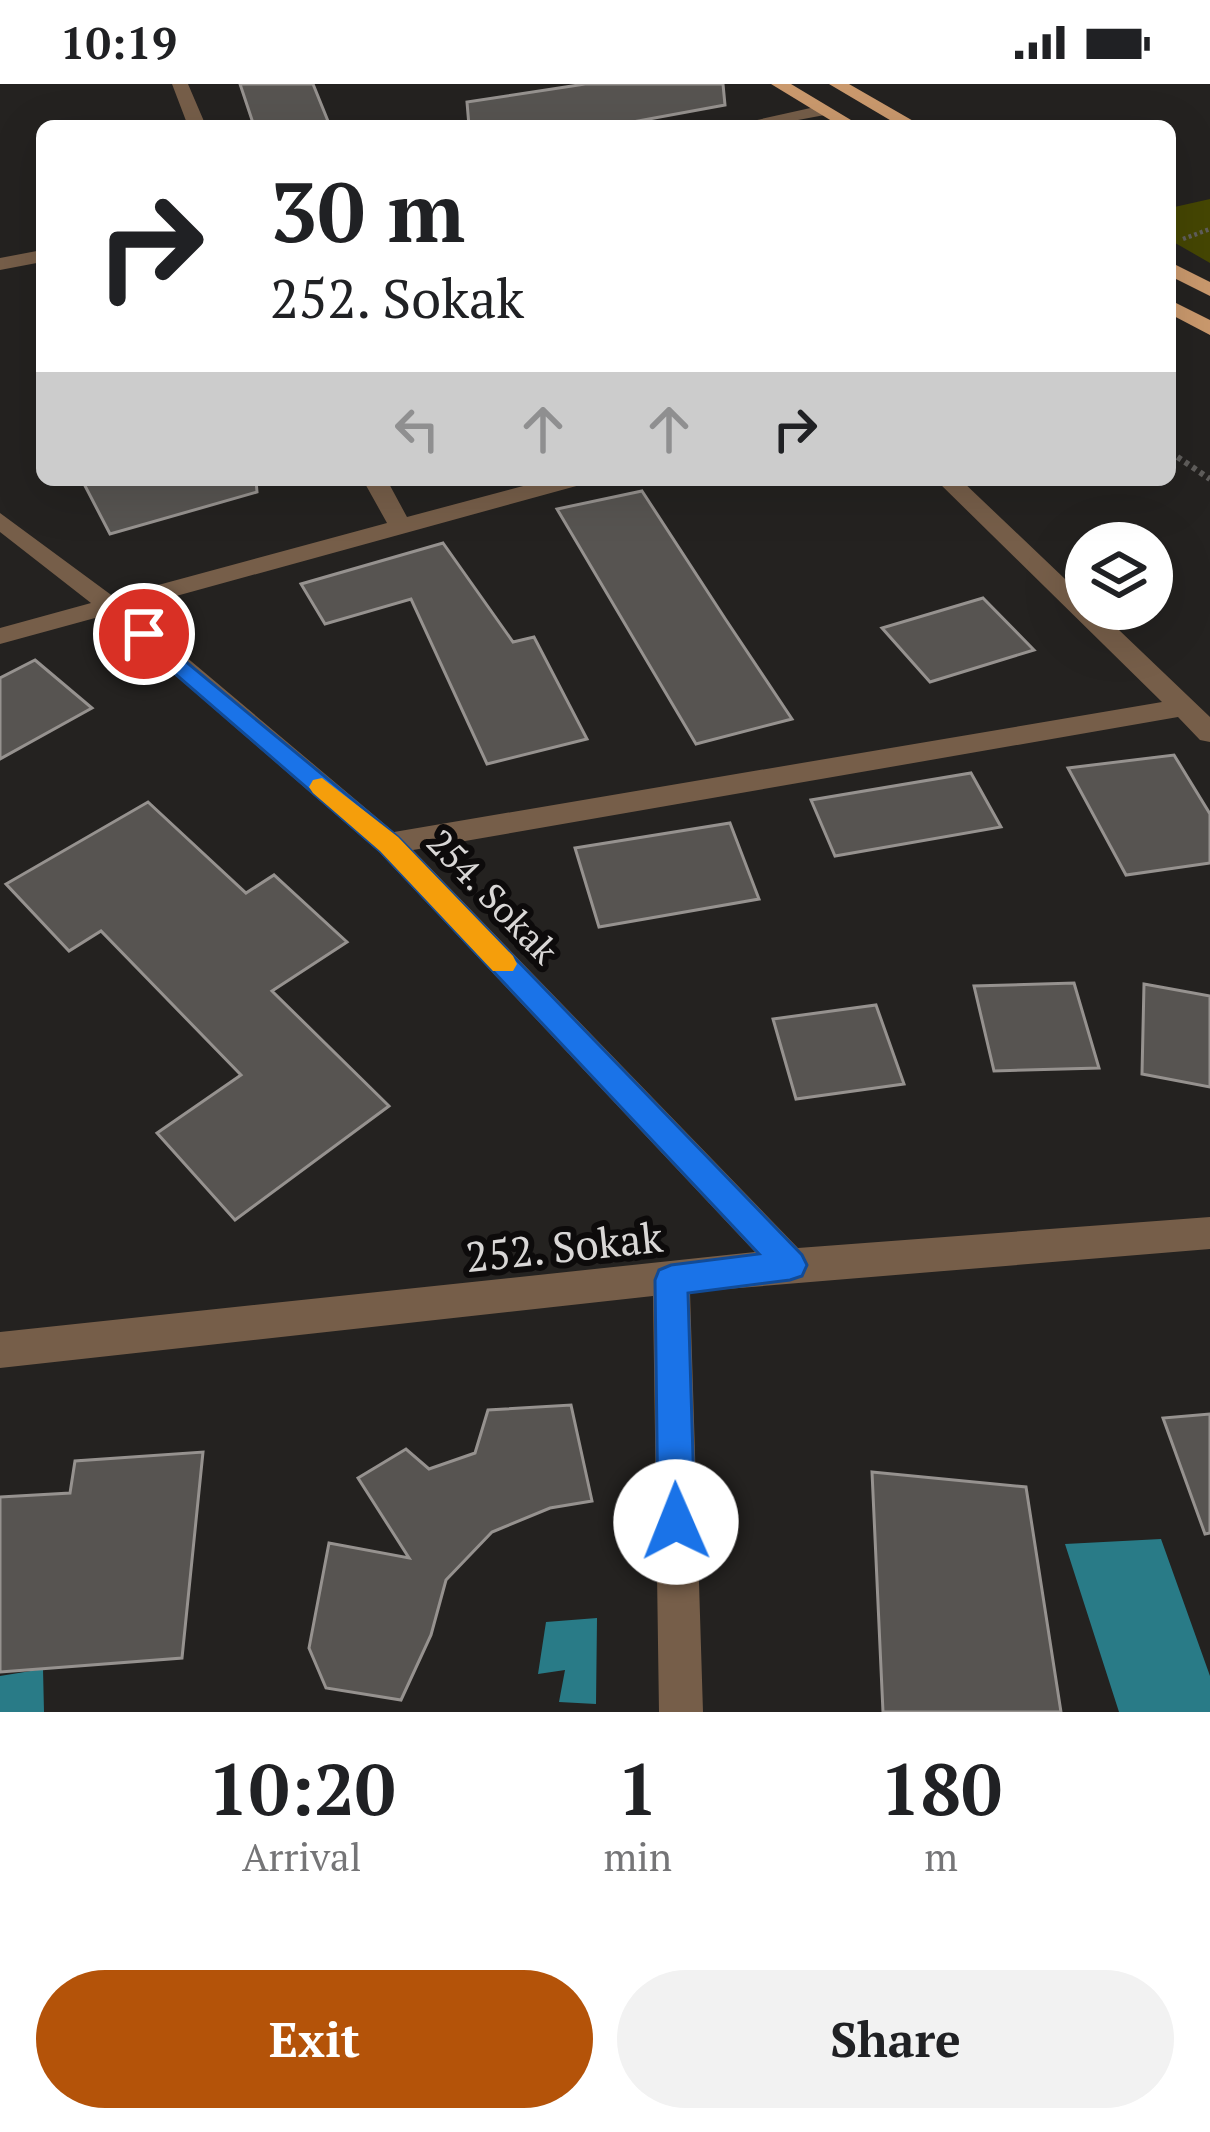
<!DOCTYPE html>
<html lang="en">
<head>
<meta charset="utf-8">
<style>
  :root { --surface:#fff; --page:#f2f2f2; --text:#202124; --muted:#757577; --accent:#b45309 }
  body { margin:0; font-family:"PT Serif",serif; background:var(--page); color:var(--text); height:100vh; display:flex; flex-direction:column; font-size:45px; white-space:nowrap }
  * { box-sizing:border-box; margin:0 }
  p { font-size:39px; color:var(--muted) }
  .icon { flex:none; width:66px; height:66px; fill:none; stroke:currentColor; stroke-width:2; stroke-linecap:round; stroke-linejoin:round }
  .map { position:relative; height:1628px; overflow:hidden }
  .sheet { display:flex; flex-direction:column; background:var(--surface); flex:1 }
  .sheet>* { flex:none }
  .hud { position:absolute; left:36px; top:36px; width:1140px; height:366px; border-radius:18px; box-shadow:0 12px 48px #0002; background:#fff; color:var(--text); overflow:hidden }
  .controls { position:absolute; left:1065px; top:438px; display:grid; gap:24px }
  .controls a { display:grid; place-items:center; width:108px; height:108px; border-radius:50%; background:var(--surface); box-shadow:0 12px 48px #0002; font-size:60px }
  .pin { position:absolute; display:grid; place-items:center; width:102px; height:102px; color:#fff; margin:-51px; border:6px solid #fff; border-radius:50%; box-shadow:0 3px 12px #0007 }
  .me { position:absolute; width:132px; margin:-66px; rotate:359deg; stroke-linejoin:round; filter:drop-shadow(0 0 9px #0008) }
  .turn { display:flex; align-items:center; gap:42px; height:252px; padding:0 36px; font-size:54px }
  .turn .icon { width:156px; height:156px; stroke-width:2.5 }
  .turn b { display:block; font-size:84px; line-height:102px }
  .lanes { display:flex; align-items:center; height:114px; padding:0 36px; background:#0003; justify-content:center; gap:60px; direction:ltr }
  .lanes .off { opacity:.35 }
  .eta { display:flex; justify-content:space-evenly; align-items:center; height:204px; text-align:center }
  .eta b { font-size:72px; font-weight:700; line-height:84px }
  .primary-button { display:flex; gap:24px; margin-top:auto; padding:24px 36px }
  .primary-button a { flex:1; height:138px; border-radius:72px; background:var(--accent); color:#fff; font-size:48px; font-weight:700; line-height:138px; text-align:center }
  .primary-button a+a { background:var(--page); color:var(--text) }
  .status { display:flex; justify-content:space-between; align-items:center; height:84px; padding:0 60px; background:var(--surface); direction:ltr }
  .status svg { height:33px; fill:currentColor }
  .map>svg:first-child { display:block }
  .green { fill:#454603 }
  .water { fill:#297b87 }
  .building { fill:#575451; stroke:#96928f; stroke-width:3 }
  .lines { fill:none; stroke-linecap:round; stroke-linejoin:round }
  .path-far1 { stroke:#605e5c; stroke-width:4.5; stroke-dasharray:3 3; stroke-linecap:butt }
  .path { stroke:#605e5c; stroke-width:6; stroke-dasharray:4.5 4.5; stroke-linecap:butt }
  .minor { fill:#765e49; fill-rule:evenodd }
  .major { fill:#ca996d; fill-rule:evenodd }
  .route { fill:#1a73e8; stroke:#114b97; stroke-width:3 }
  .slow { fill:#f59e0b }
  .labels { text-anchor:middle; dominant-baseline:central; stroke-width:12; stroke-linejoin:round; paint-order:stroke }
  .street-label { font-size:36px; fill:#d9d7d6; stroke:#0d0b0b }
  .near-street-label { font-size:42px; fill:#d9d7d6; stroke:#0d0b0b }
</style>
</head>
<body>
<div class="status"><b>10:19</b><svg viewBox="0 0 49 12"><path d="M0 12V9h3v3zM5 12V6h3v6zM10 12V3h3v9zM15 12V0h3v12zM26 1h20v11H26zM47 4h2v5h-2z"/></svg></div>
<div class="map">
<svg width="1210" height="1628" viewBox="0 0 1210 1628">
  <rect width="100%" height="100%" fill="#242220"/>
  <path class="green" d="M1210,115v64l-40,-23v-32z"/>
  <path class="water" d="M1161,1455l49,137v36h-91l-54,-168z
    M597,1534l-1,86 -37,-2 6,-32 -27,4 8,-52z
    M43,1585l1,43h-44v-36z"/>
  <path class="building" d="M240,0h73l17,42h-76z
    M585,0h138l2,21 -114,21h-142l-2,-24z
    M82,396h174l1,12 -147,42z
    M642,407l84,129 66,99 -96,25 -139,-235z
    M443,459l70,99 21,-5 53,102 -100,25 -76,-165 -86,25 -24,-40z
    M983,514l51,52 -104,32 -48,-54z
    M35,576l57,48 -92,51v-81z
    M1174,671l36,59v49l-84,12 -58,-107z
    M971,689l30,54 -166,29 -24,-56z
    M148,718l98,91 28,-18 73,67 -75,49 117,115 -154,114 -78,-87 84,-58 -140,-144 -32,20 -63,-67z
    M730,739l29,76 -160,28 -24,-79z
    M1074,899l25,85 -105,3 -20,-85z
    M1144,900l66,12v91l-68,-13z
    M876,921l28,79 -108,15 -23,-80z
    M571,1321l21,96 -42,7 -58,24 -46,48 -15,55 -30,65 -75,-12 -17,-40 20,-105 80,15 -51,-80 48,-29 23,20 46,-16 13,-43z
    M1210,1330v119l-5,1 -42,-116z
    M203,1368l-21,206 -182,14v-175l70,-4 5,-32z
    M872,1388l154,15 35,225h-178z"/>
  <g class="lines">
    <path class="path-far1" d="M1183,155l27,-10"/>
    <path class="path" d="M1170,368l40,27"/>
    <path class="minor" d="M172,0h16l18,42h-18z
      M824,21l8,5 -2,4 -64,12h-36z
      M42,166v12l-42,8v-12z
      M363,396h24l20,37 139,-37h38l-4,5 -451,124 265,223 768,-130 -226,-222h25l125,119v10h11l113,108v25l-10,-2 -22,-23 -765,133 385,398 412,-31v32l-520,43 13,420h-44l-6,-416 -653,72v-36l755,-80 -376,-400 -273,-237 -106,29v-16l91,-25 -91,-71v-19l114,84 273,-74z"/>
    <path class="major" d="M771,0h20l70,42h-21z
      M829,0h20l73,42h-22z
      M1170,178l40,20v14l-40,-20z
      M1170,216l40,20v15l-40,-21z"/>
  </g>
  <path class="route" d="M144,543l254,210 404,418 5,10 -5,11 -12,4 -102,13 7,229 -6,13 -13,5 -12,-5 -6,-13 -3,-242 4,-10 12,-5 88,-11 -379,-403 -244,-211v-11z"/>
  <path class="slow" d="M322,694l76,59 115,119 4,8 -4,7h-20l-113,-120 -67,-58 -4,-6 4,-7z"/>
  <g class="labels">
    <g class="street-label">
      <text transform="translate(493 812) rotate(46)">254. Sokak</text>
    </g>
    <g class="near-street-label">
      <text transform="translate(564 1162) rotate(-6)">252. Sokak</text>
    </g>
  </g>
</svg>
<div class="controls">
<a><svg class="icon" aria-label="layers" viewBox="0 0 24 24"><path d="M12 4l9 5-9 5-9-5zM3 14l9 5 9-5"/></svg></a>
</div>
<div class="pin" style="left:144px;top:550px;background:#d93025"><svg class="icon" aria-label="arrive" viewBox="0 0 24 24"><path d="M6 21V4h12l-3 4 3 4H6"/></svg></div>
<svg class="me" style="left:676px;top:1438px" viewBox="-20 -20 40 40"><circle r="19" fill="#fff"/><path d="M0-13L10 11 0 6-10 11z" fill="#1a73e8"/></svg>
<div class="hud">
<div class="turn"><svg class="icon" aria-label="right" viewBox="0 0 24 24"><path d="M7 20v-9h11M14 6l5 5-5 5"/></svg><div><b>30 m</b>252. Sokak</div></div>
<div class="lanes"><svg class="icon off" aria-label="left" viewBox="0 0 24 24"><path d="M17 20v-9H6M10 6l-5 5 5 5"/></svg><svg class="icon off" aria-label="ahead" viewBox="0 0 24 24"><path d="M12 20V5M6 11l6-6 6 6"/></svg><svg class="icon off" aria-label="ahead" viewBox="0 0 24 24"><path d="M12 20V5M6 11l6-6 6 6"/></svg><svg class="icon" aria-label="right" viewBox="0 0 24 24"><path d="M7 20v-9h11M14 6l5 5-5 5"/></svg></div>
</div>
</div>
<section class="sheet">
<div class="eta">
<div><b>10:20</b><p>Arrival</p></div>
<div><b>1</b><p>min</p></div>
<div><b>180</b><p>m</p></div>
</div>
<div class="primary-button"><a>Exit</a><a>Share</a></div>
</section>
</body>
</html>
